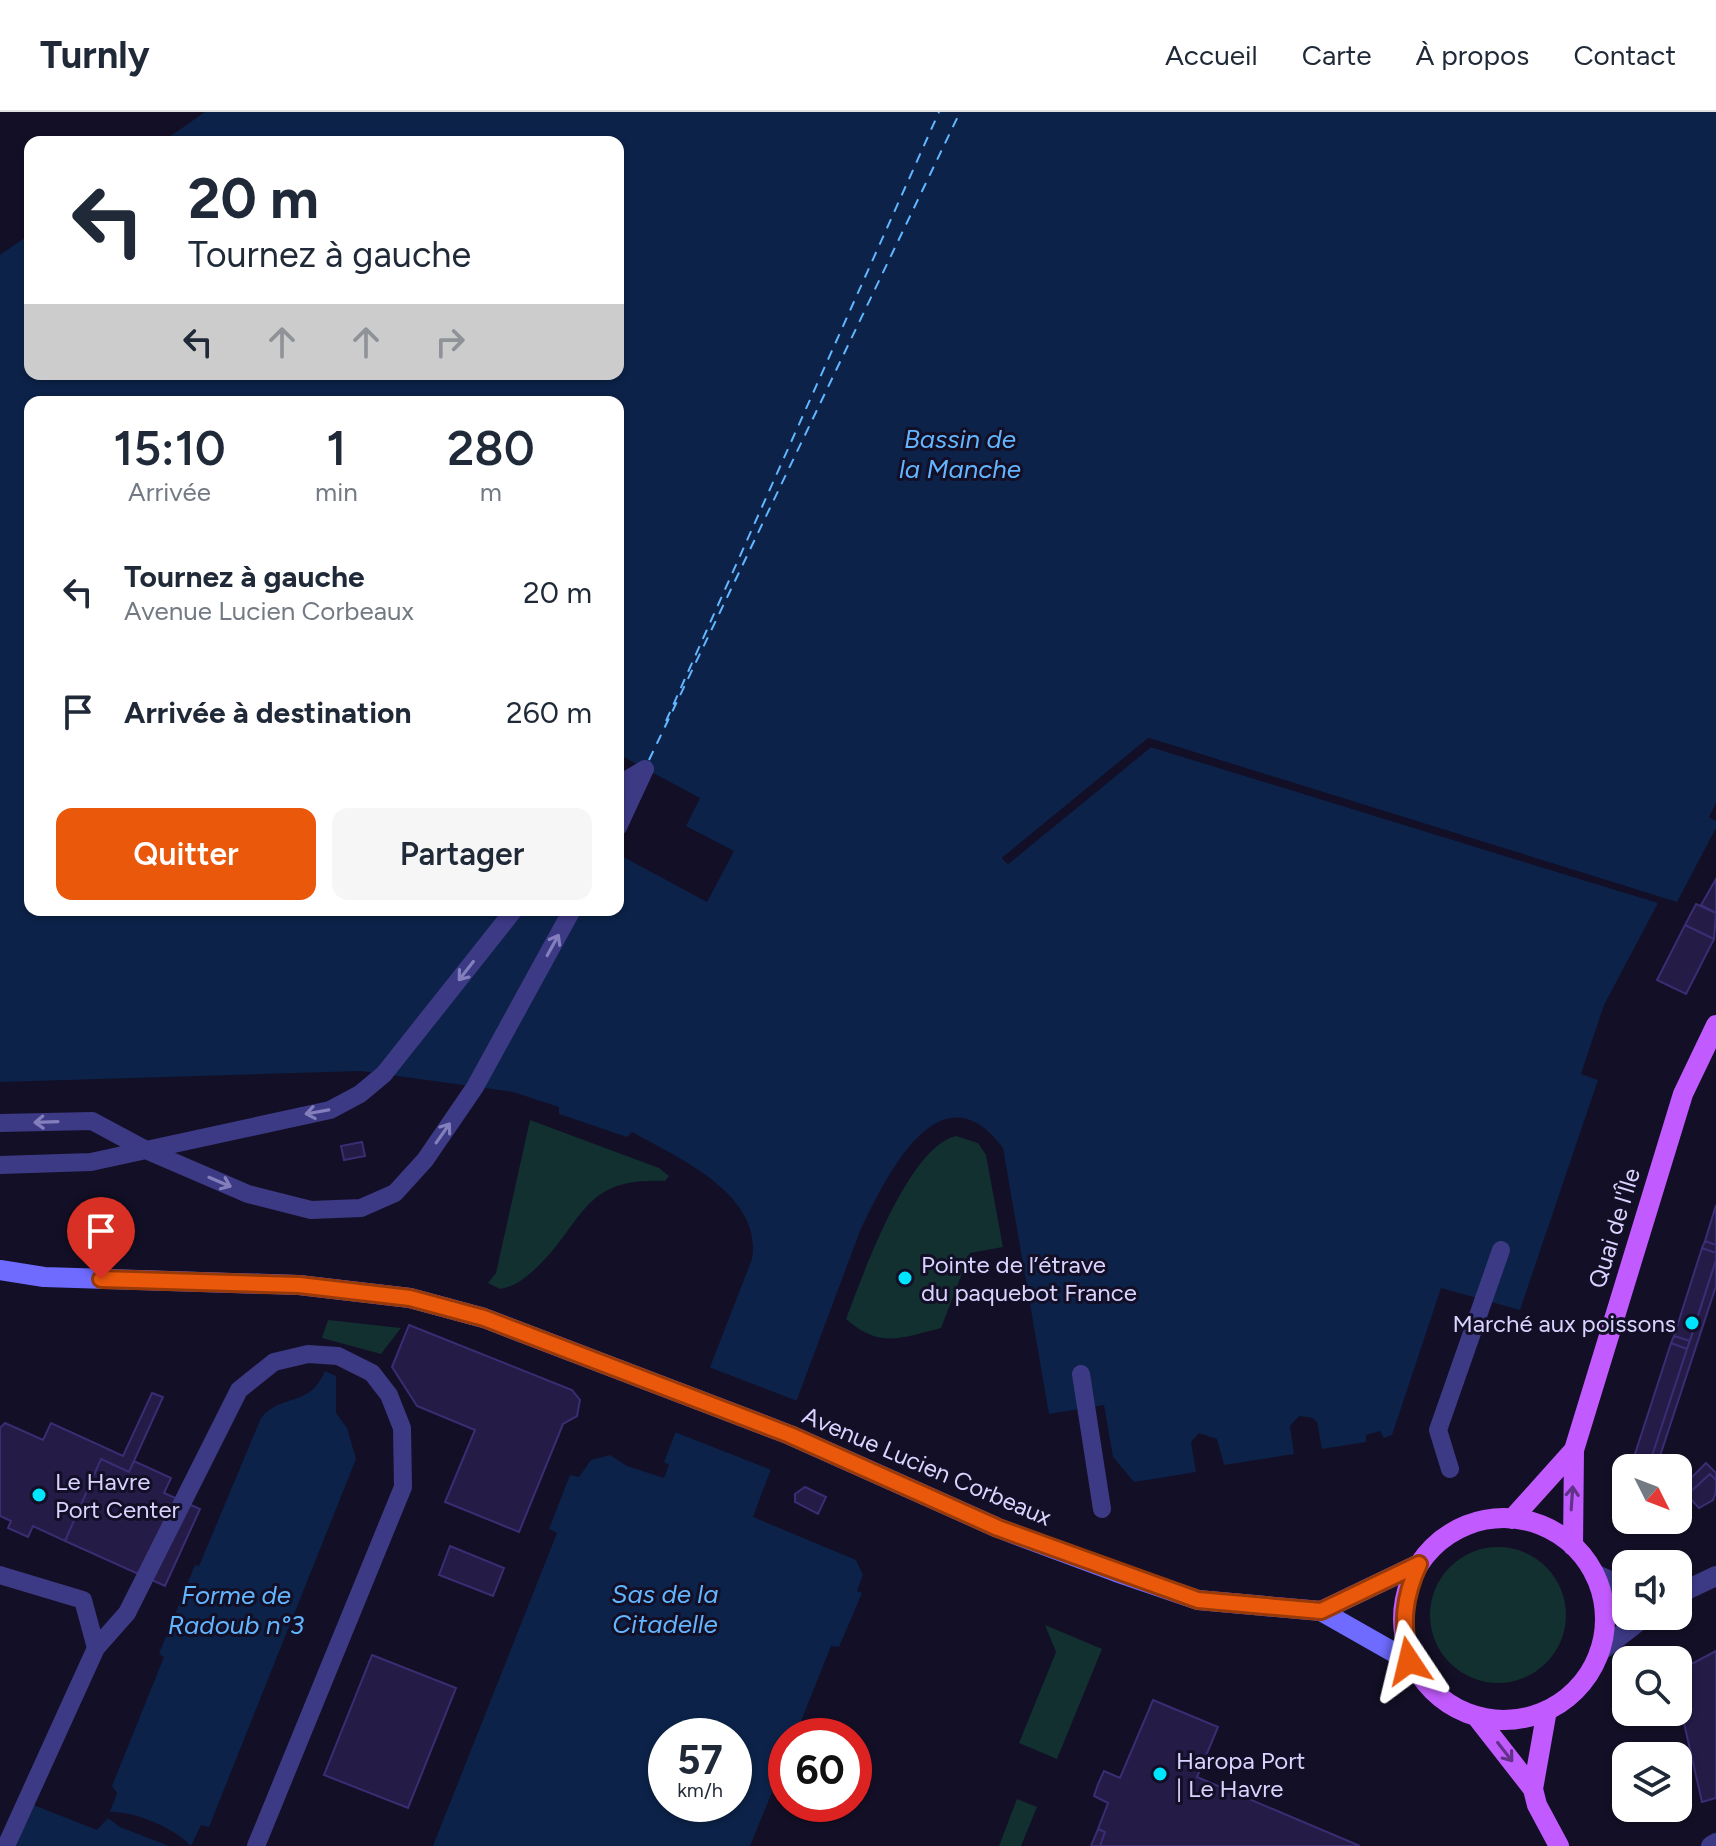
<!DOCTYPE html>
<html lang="fr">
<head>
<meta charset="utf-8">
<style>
  :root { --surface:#fff; --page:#f6f6f7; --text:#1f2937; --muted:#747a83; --line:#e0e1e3; --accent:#ea580c }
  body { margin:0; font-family:Figtree,sans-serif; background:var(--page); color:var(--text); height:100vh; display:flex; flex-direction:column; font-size:30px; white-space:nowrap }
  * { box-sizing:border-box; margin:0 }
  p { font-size:26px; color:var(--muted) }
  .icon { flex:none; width:44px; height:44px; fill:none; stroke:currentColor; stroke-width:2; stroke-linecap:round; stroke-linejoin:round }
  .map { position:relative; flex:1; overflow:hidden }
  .panel { position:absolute; left:24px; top:284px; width:600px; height:520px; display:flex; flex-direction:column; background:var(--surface); border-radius:16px; box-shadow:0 2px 6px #0004 }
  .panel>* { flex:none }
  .hud { position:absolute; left:24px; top:24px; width:600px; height:244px; border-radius:16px; box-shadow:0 2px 6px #0004; background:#fff; color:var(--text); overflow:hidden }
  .needle { width:52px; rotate:132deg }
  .fabs { position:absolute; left:1612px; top:1342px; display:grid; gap:16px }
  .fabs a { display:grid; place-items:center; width:80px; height:80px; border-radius:16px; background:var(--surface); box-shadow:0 2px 6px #0004; font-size:40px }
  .speed { position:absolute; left:648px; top:1606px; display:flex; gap:16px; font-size:40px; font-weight:700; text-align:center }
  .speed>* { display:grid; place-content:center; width:104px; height:104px; border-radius:50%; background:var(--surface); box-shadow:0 2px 6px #0004; line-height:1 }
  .speed small { font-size:20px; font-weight:400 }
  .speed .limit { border:12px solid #d22; background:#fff; color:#111 }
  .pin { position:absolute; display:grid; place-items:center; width:68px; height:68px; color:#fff; margin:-82px -34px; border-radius:50% 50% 50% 0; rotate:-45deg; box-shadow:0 0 8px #0007 }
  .pin .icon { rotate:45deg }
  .me { position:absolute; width:88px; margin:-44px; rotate:350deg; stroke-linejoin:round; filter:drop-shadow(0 0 6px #0008) }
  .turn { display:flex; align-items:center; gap:28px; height:168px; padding:0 32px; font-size:36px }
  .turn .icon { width:104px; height:104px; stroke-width:2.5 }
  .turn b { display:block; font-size:56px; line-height:68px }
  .lanes { display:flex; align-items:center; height:76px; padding:0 32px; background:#0003; justify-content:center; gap:40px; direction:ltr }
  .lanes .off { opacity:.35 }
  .eta { display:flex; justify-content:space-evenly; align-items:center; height:136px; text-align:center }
  .eta b { font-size:48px; font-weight:600; line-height:56px }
  .button { display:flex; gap:16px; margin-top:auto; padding:16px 32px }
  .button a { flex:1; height:92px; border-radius:16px; background:var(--accent); color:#fff; font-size:32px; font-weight:600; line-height:92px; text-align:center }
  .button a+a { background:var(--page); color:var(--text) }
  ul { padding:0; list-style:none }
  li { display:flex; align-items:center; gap:24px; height:120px; padding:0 32px }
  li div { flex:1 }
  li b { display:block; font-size:30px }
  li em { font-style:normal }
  header { display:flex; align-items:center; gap:48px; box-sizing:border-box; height:112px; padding:0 40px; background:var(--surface); border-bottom:2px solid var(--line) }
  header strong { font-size:38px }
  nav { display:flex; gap:44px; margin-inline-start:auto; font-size:28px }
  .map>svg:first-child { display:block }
  .green { fill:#12302f }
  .water { fill:#0c2248; fill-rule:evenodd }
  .pier { fill:#130f26 }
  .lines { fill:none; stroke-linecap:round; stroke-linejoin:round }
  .ferry { stroke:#62b6ff; stroke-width:2; stroke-dasharray:10 8; stroke-linecap:butt }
  .building { fill:#241b47; stroke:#3b2d73; stroke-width:2 }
  .service { stroke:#3d3a85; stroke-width:18 }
  .minor { stroke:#3d3a85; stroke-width:20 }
  .secondary { stroke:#6f6bff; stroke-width:20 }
  .primary { stroke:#c25bff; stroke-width:20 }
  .oneway { stroke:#837fbc }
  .oneway2 { stroke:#623188 }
  .route-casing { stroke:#983908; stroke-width:20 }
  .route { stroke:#ea580c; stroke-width:14 }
  .poi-dot { fill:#00e5ff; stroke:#130f26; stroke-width:3 }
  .labels { text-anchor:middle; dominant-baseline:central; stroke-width:6; stroke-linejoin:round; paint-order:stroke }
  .street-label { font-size:24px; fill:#d9d4ff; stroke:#130f26 }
  .poi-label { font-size:24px; fill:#d9d4ff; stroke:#130f26; text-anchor:start }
  .water-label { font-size:26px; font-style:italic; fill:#62b6ff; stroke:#130f26 }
</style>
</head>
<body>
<header>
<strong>Turnly</strong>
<nav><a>Accueil</a><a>Carte</a><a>À propos</a><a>Contact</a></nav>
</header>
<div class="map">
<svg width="1716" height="1734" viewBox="0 0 1716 1734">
  <rect width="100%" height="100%" fill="#130f26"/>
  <path class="green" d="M530,1008l129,48 10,8 -4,5c-85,-5 -80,43 -132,90 -10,9 -20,16 -33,18l-12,-6 8,-10z
    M956,1024l22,7 8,12 17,92 -33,6 -29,75c-40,10 -61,21 -95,-9 17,-44 62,-172 110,-183z
    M328,1208l73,8 -20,26 -59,-16z
    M1430 1503a68 68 0 1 1 136 0a68 68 0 1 1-136 0Z
    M1045,1513l57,24 -45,110 -38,-16 37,-91z
    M1017,1687l20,8 -16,39h-22z"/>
  <path class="water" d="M205,0h1511v691l-7,14 7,4v7l-39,74 -528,-164 -147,120 6,6 143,-117 507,156 -54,102 -23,69 17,6 -78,230 -79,-22 -49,147 -8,3 -4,-7 -14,4v7l-44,7 -5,-27 -4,-4 -14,-2 -9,10 4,28 -70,11 -7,-26 -18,-6 -8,9 5,30 -62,10 -21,-25 -9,-52 -55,9 -46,-266c-63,-85 -117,29 -143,83l-107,286 103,43 7,15 -6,16 5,2 -23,54 -8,-1 -36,90h-9v22l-36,88h-317l124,-313 -8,-4 21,-54 9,2 12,-17 19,-5 17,11 37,12 5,-13 -5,-3 14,-36 8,3 66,-170c11,-65 -74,-101 -120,-127l-5,5 -68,-23v-7l-46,-15 -152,-21 -361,11v-827l30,-21v140h588v-232h-456zM30,290h588v508h-588zM666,1624h68v68h-68z
    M325,1259l11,5v37l11,15 9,31 -147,368 -8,-2 -10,21c-16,-18 -57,-35 -81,-34l7,-19 -5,-7 52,-129 -5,-3 36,-89 4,1 62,-148c20,-25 49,-10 64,-47z
    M31,1692l66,26 11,-12 12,9 49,19h-153z"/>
  <path class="pier" d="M1148,626l480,149 -2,6 -475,-146 -143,117 -6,-6z
    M618,642l82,44 -14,28 48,25 -27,51 -89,-48z
    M706,1254l94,36 -26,69 -102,-40 4,-8 7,1z"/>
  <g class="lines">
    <path class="ferry" d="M666,609l273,-609
      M649,648l311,-648"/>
  </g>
  <path class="building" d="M1716,767v34l-15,-8z
    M1696,792l20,9 -2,26 -29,-14z
    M1685,813l29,14 -28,55 -29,-14z
    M362,1030l3,14 -21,4 -3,-14z
    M1716,1093v40l-11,-4z
    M1705,1129l11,4v8l-14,-5z
    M1702,1136l14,5v7l-26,81 -16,-5z
    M1716,1148v26l-60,182h-26l3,-8 16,5z
    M409,1213l163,65 8,10 -3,16 -14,8 -44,108 -74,-30 30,-72 -58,-24 -25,-39z
    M1674,1224l16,5 -3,8 -16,-6z
    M1671,1231l16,6 -38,116 -16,-5z
    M152,1281l11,4 -34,75 -28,-13 -36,82 -32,-15 -5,11 -20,-9 3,-7 -11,-5v-88l5,-5 38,17 8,-17 72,33z
    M101,1347l28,13 5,-11 37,17 -7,15 36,16 -35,77 -100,-45z
    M1706,1351l10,10v7l-6,-6 -23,21 -6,-7z
    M1710,1362l6,6v12l-3,8 -14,8 -12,-13z
    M805,1375l21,10 -8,17 -23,-12v-8z
    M1678,1377l12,12 -3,4 -9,-9z
    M1678,1384l9,9 -9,8z
    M1658,1408h18l-11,7z
    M450,1434l54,22 -11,28 -54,-21z
    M1716,1539v147l-14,4 -24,-105v-26z
    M372,1543l84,33 -48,120 -84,-33z
    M1153,1588l65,27 -21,50 163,69h-260l5,-14 -7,-3 10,-26 -14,-7 4,-12 6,-13 16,7z
    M1098,1717l7,3 -5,14h-9z"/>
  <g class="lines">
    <path class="service" d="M618,673l27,-16
      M618,715l27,-58
      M0,1011l92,-2 56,30 100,43 63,16 50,-2 34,-15 30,-33 50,-73 97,-177
      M0,1053l91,-3 239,-52 30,-16 24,-20 130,-164
      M1081,1262l21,135
      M1450,1357l-12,-39 63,-180
      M0,1463l83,25 13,48 -90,198
      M96,1536l31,-35 112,-223 35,-28 34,-8 30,2 34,17 17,22 13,33 1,59 -147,359"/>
    <path class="minor" d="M1594,1462l32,14
      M1678,1482l38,-18
      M1599,1540l46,-36
      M1711,1734l5,-3"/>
    <path class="secondary" d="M0,1158l44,7 255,8 111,13 74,20 306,117 208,93 118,44 82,28 123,11 88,50
      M1321,1499l98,-47"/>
    <path class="primary" d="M1403 1507a101 101 0 1 1 202 0a101 101 0 1 1-202 0Z
      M1512,1407l62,-69
      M1573,1434l1,-96 109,-356 33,-69
      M1476,1604l57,73 4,16 22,41
      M1533,1677l14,-79"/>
  </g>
  <defs><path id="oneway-shaft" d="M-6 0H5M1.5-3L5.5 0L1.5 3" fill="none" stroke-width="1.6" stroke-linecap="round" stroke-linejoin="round" transform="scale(2)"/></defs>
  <g class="oneway">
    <use href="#oneway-shaft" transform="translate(553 833) rotate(-61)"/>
    <use href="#oneway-shaft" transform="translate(466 859) rotate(128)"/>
    <use href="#oneway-shaft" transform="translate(317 1000) rotate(170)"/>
    <use href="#oneway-shaft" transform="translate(46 1010) rotate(178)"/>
    <use href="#oneway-shaft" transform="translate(443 1021) rotate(-55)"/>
    <use href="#oneway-shaft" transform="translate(220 1070) rotate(23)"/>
  </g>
  <g class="oneway2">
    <use href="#oneway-shaft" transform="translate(1572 1386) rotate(-86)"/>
    <use href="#oneway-shaft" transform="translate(1505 1640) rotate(52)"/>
  </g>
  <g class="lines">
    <defs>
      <path id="route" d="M101,1167l198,6 111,13 74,20 306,117 208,93 200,72 123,11 98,-47c-16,35 -17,59 -10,97"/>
    </defs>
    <use href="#route" class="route-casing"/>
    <use href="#route" class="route"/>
  </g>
  <g class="poi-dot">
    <circle cx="905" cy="1166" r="8"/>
    <circle cx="1692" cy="1211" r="8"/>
    <circle cx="39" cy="1383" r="8"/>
    <circle cx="1160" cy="1662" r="8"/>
  </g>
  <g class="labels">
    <g class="street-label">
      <text transform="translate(1614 1116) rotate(-73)">Quai de l'Île</text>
      <text transform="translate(927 1354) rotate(23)">Avenue Lucien Corbeaux</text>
    </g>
    <g class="poi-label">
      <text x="921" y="1152">Pointe de l’étrave<tspan x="921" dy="28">du paquebot France</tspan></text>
      <text x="1676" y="1211" text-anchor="end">Marché aux poissons</text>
      <text x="55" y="1369">Le Havre<tspan x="55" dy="28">Port Center</tspan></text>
      <text x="1176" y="1648">Haropa Port<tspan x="1176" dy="28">| Le Havre</tspan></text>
    </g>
    <g class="water-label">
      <text x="960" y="327">Bassin de<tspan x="960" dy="30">la Manche</tspan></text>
      <text x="665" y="1482">Sas de la<tspan x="665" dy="30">Citadelle</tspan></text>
      <text x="236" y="1483">Forme de<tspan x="236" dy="30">Radoub n°3</tspan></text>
    </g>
  </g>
</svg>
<div class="fabs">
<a><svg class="needle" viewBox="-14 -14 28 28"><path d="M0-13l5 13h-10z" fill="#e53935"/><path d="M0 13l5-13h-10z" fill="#747a83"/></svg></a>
<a><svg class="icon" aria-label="sound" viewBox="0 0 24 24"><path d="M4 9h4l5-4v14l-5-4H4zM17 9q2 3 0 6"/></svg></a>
<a><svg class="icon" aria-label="search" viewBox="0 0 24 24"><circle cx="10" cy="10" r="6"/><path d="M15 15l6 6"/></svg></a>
<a><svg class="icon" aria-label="layers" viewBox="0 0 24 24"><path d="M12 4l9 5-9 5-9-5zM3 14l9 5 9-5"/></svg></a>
</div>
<div class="speed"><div>57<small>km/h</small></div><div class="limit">60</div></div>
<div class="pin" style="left:101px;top:1167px;background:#d93025"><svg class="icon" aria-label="arrive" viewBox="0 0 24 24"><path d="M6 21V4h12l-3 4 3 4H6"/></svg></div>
<svg class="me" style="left:1409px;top:1549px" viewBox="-20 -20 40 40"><path d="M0-17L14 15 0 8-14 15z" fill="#ea580c" stroke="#fff" stroke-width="4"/></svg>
<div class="hud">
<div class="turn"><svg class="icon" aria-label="left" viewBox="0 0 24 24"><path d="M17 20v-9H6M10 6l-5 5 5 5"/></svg><div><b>20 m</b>Tournez à gauche</div></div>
<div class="lanes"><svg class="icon" aria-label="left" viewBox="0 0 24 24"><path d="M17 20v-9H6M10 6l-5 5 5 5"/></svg><svg class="icon off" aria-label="ahead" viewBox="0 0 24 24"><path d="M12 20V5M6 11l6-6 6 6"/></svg><svg class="icon off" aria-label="ahead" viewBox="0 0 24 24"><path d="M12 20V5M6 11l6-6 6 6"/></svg><svg class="icon off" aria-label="right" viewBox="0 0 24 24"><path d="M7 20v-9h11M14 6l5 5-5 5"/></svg></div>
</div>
<section class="panel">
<div class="eta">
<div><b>15:10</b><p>Arrivée</p></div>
<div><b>1</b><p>min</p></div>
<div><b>280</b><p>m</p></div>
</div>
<ul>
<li><svg class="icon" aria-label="left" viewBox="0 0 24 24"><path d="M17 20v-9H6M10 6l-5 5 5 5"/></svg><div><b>Tournez à gauche</b><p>Avenue Lucien Corbeaux</p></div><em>20 m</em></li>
<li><svg class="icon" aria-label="arrive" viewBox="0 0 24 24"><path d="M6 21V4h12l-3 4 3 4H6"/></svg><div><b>Arrivée à destination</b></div><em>260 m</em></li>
</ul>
<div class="button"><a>Quitter</a><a>Partager</a></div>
</section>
</div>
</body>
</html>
